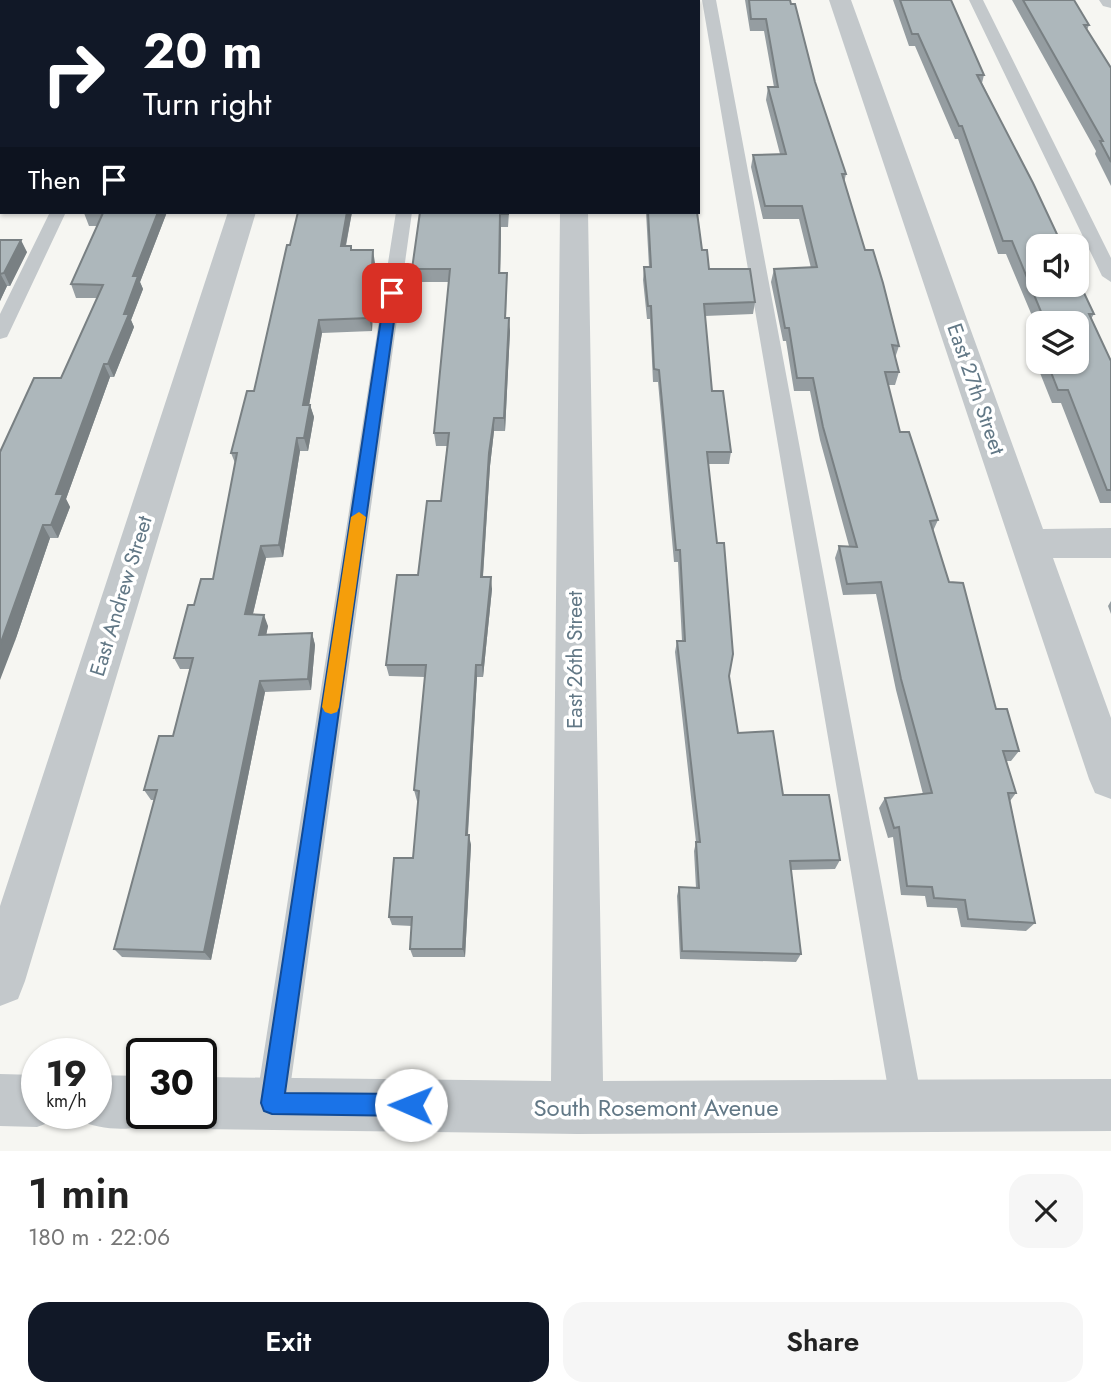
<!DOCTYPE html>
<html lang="en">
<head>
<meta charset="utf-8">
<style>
  :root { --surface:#fff; --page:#f6f6f6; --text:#222; --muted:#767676; --accent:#111827 }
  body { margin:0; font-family:Jost,sans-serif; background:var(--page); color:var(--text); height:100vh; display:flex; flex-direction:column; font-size:26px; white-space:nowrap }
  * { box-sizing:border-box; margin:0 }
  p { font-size:23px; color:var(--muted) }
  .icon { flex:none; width:38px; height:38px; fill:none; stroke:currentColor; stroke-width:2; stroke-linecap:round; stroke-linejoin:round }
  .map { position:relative; height:1151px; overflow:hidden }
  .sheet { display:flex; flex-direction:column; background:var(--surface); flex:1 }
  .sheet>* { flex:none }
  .banner { position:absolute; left:0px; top:0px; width:700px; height:214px; box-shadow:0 2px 5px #0004; background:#111827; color:#fff; overflow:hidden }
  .controls { position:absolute; left:1026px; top:234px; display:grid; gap:14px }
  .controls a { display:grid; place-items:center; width:63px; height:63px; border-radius:14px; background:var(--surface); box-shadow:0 2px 5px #0004; font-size:35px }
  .speed { position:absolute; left:21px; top:1038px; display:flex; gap:14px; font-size:35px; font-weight:700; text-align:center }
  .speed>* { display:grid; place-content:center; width:91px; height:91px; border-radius:50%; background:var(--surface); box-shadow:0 2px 5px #0004; line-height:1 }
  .speed small { font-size:18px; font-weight:400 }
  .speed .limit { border:4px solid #111; border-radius:10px; background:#fff; color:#111 }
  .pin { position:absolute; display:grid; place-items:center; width:60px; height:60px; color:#fff; margin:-30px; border-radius:14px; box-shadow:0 4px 10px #0006 }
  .me { position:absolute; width:77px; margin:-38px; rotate:271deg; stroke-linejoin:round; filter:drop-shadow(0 0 5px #0008) }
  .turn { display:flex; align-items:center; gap:24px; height:147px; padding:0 28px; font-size:32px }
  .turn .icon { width:91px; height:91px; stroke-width:2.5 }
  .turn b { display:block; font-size:49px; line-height:60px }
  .then { display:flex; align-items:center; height:66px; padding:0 28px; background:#0003; gap:14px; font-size:26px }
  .round { display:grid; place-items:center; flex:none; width:74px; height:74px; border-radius:21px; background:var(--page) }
  .overview { display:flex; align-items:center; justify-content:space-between; height:119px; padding:0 28px }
  h1 { font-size:42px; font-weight:600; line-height:52px }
  .cta { display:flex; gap:14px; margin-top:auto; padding:14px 28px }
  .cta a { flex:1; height:80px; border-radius:21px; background:var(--accent); color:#fff; font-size:28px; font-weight:600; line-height:80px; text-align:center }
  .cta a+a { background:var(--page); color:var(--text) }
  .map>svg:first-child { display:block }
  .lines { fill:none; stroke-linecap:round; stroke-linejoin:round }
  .service { fill:#c3c8cb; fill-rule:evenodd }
  .minor { fill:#c3c8cb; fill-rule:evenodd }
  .wall { fill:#959da1 }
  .shaded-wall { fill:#798083 }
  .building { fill:#adb7bb; stroke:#798083; stroke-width:2 }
  .route { fill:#1a73e8; stroke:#114b97; stroke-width:2 }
  .slow { fill:#f59e0b }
  .labels { text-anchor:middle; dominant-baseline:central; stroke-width:7; stroke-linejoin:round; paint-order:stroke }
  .street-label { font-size:21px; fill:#627886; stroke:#fff }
  .near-street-label { font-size:24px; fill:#627886; stroke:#fff }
</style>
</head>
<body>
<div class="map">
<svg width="1111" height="1151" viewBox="0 0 1111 1151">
  <rect width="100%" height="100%" fill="#f6f6f2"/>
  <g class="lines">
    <path class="service" d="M152,0h14l-15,2z
      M428,0h14v2h-14z
      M702,0h14l207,1106 -5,11 -11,5 -11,-5 -5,-11z
      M969,0h14l128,258v24l-9,-6z
      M50,212h16l-57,121 -2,4 -7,2v-25z
      M396,212h16l-124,891 -5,11 -11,5 -11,-5 -5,-11z"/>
    <path class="minor" d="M298,0h22l-23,2z
      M562,0h22v2h-22z
      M829,0h22l192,529 68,-1v30h-58l58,160v81l-16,-6 -6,-14z
      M1099,0h12v8l-8,-2z
      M2,6v17h-2v-16z
      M228,212h28l-231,769 -7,18 -18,7v-100z
      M560,212h28l15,869 508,-2v52l-534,3 -376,-5 -19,-7 -3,-9h22v-36l350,4z
      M0,1074l37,1v38h21l-2,7 -19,7 -37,-1z
      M96,1075l46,1v37h22l-3,8c-27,11 -57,10 -84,-1l-2,-7h21z"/>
  </g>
  <path class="wall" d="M745,0h45l25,82 31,92 -2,9 21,67 34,96 -4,12 4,14 -4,13h-7l12,47 38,88 -5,11 16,51 47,127 23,42 -8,10h-5l10,32 -6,8 25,122 -9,8 -65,-4 -4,-19 -30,-1 -2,-11 -24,-1 -8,-58 -5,1 -9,-30 6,-10 38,-4 -27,-104 -20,-96 -33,1 -8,-37 4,-12h10l-29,-106 -10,-49h-16l-8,-50h-3l-12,-59 3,-13 37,-1 -12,-49h-36l-12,-52 2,-12 27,-1 -14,-54 2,-13h6l-10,-56h-14z
    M893,0h58l33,75 -2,8 112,231 -3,5 20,42v142h-11l-39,-100h-9l-12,-30 4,-8 -1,-3h33v-38h-38v6l-32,-76h-8l-40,-115h-3l-40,-93h-6z
    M1012,0h62l15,25 -2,5 24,38v118l-16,-32 1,-3z
    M167,212l-27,70 3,7 -12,31 3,7 -20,50h-4l-44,122 4,8 -12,31h-8l-35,103 46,-263 36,-80h-21l-5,-14 26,-58h-8l-5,-13z
    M298,212h54l-6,34h5l1,4 23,13 -3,68 -50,2 -13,72h1l4,12 -6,34h-8l-17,106 -17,1 -13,56 15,12 -2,9 46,-2 3,12 -4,45 -46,2 -54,268 -89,-3 -8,-8 41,-149h-4l-7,-10 29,-54 17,-67h-10l-6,-11 20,-53 19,-26 22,-116 -4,-10 23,-62z
    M420,212h89l-1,15h-7l-1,46h7l-1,45 4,13 -5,100h-11l-4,35 -7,111 9,12 -9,88h-6l-9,158 3,10 -6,112h-52l-3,-8 2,-23 -20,-1 -3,-8 24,-59 5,-57h-1l-3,-11 11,-113 -36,-1 -3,-11 32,-90 23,-74 6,-55h-11l-2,-13 15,-151h-35l-2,-13z
    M646,212h51l5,38 7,19 46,33 -2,12 -48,2 7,75 19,61 -2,12h-21l21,212 9,57 45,62 57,65 -5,9 -44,1 10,84 -5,8 -116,-3 -3,-63 2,-9 17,1 -2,-37 2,-9 -21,-190 2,-11h5l-4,-79h-4l-16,-180h-5l-3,-63h-3l-4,-39 1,-13h5z
    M0,240l27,12 -17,34h-3l-7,15z
    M1111,601v13l-3,-8z"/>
  <path class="shaded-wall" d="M135,0h11l-1,2h-11z
    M0,175l2,3v16l-2,3z
    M158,212h9l-27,70 3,7 -12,31 3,7 -20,50 -6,-13 16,-50 9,-38z
    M347,212h5l-9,47 -2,-13z
    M500,214l1,13 -1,59 -1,-13z
    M21,240l6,12 -17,34 -6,-13z
    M373,250l2,13 -3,68 -3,-13z
    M0,273l7,13 -7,15z
    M509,318l1,13 -5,100 -1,-13z
    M319,320l3,13 -15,84 -4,-12z
    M104,364l6,13 -44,122 4,8 -12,31 -7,-13 5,-31z
    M310,405l4,12 -6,34 -4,-13z
    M494,418v13l-4,35 -8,123 -1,-12 8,-124z
    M297,438l3,13 -17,106 -4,-12z
    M43,525l7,13 -35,103 -15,39v-35z
    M261,546l5,12 -16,68 -5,-12z
    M491,577l1,12 -9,88 -1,-12z
    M264,615l4,11 -4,20 -5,-11z
    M312,633l3,12 -4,45 -3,-11z
    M476,665l1,12 -10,168 -1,-10z
    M260,681l5,11 -54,268 -7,-8z
    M469,835l2,10 -6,112 -2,-8z"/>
  <path class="building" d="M56,0h79l-1,2h-79z
    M349,0h47v2h-47z
    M464,0h51v2h-51z
    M630,0h50v2h-50z
    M749,0h41l1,4h4l20,78 31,92h-4l23,76h8l10,33 16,63 -7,-1 7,27h-14l15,60h9l29,88 -8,1 19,61 14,1 33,126h11l12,42h-16l13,42h-8l27,130 -67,-4 -3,-19 -31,-2 -2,-11 -25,-1 -8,-59 -5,1 -9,-30 47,-5 -31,-114 -20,-97 -34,2 -8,-38 18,1 -34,-120 -10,-49h-16l-8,-50h-4l-11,-59 43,-2 -15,-61h-37l-12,-51 33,-1 -18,-67h10l-12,-68h-15z
    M900,0h51l33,75h-7l56,108 30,64h-25v38h38v-9l18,38h-5l22,47v129h-4l-39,-100h-10l-11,-28h29v-38h-30l-34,-83h-9l-41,-115h-3l-41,-92h-6z
    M1023,0h51l15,25h-5l27,43v94l-11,-21h3z
    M2,94v80h-2v-77z
    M84,212h74l-25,64h5l-14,38h5l-21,50h-4l-48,130h7l-12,31h-8l-43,120v-193l34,-74h27l42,-93 -32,-1 32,-71h-19z
    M298,212h49l-6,34h10v4h22l-4,68 -50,2 -16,85h7l-6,33h-7l-18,107 -18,1 -16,68 19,1 -5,20 53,-2 -4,46 -48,2 -56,271 -90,-3 43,-159h-13l15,-54h14l20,-78h-19l14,-53h6l7,-26h12l24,-126h-6l16,-62h7l33,-146h3z
    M420,212h88v2h-8l-1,59h8l-2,45h4l-5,100h-10l-5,35 -8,124h10l-9,88h-6l-10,170h3l-6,114h-53l2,-32h-23l5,-59h19l6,-67 -5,-1 12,-125h-40l11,-90h21l9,-74h14l8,-68h-15l16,-164h-38z
    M648,212h49l5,38h5l2,19h41l5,33 -51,2 8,87h11l8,61h-24l10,91h7l9,111 -4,22 9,57 35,-2 10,64h46l11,65 -50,1 11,93 -119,-3 -3,-64 20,1 -3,-46h4l-23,-201h8l-5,-91h-4l-17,-180 -5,-1 -3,-63h-3l-4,-39h7z
    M0,240h21l-17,33 -4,1z"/>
  <path class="route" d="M392,289l6,4 -113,800 126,1 7,4 4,7 -4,8 -7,3 -139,-2 -8,-3 -3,-8 124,-810z"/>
  <path class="slow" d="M359,512l7,5 -27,190 -2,5 -6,2 -6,-2 -3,-5 29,-190z"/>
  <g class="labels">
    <g class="street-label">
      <text transform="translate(976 389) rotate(71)">East 27th Street</text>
      <text transform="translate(121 596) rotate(-73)">East Andrew Street</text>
      <text transform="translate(575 660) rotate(-90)">East 26th Street</text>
    </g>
    <g class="near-street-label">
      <text x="656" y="1107">South Rosemont Avenue</text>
    </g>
  </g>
</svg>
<div class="controls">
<a><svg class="icon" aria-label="sound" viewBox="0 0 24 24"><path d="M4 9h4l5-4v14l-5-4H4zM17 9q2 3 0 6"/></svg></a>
<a><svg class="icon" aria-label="layers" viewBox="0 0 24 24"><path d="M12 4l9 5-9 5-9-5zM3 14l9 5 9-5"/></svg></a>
</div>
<div class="speed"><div>19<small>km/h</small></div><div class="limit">30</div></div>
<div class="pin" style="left:392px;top:293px;background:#d93025"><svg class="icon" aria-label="arrive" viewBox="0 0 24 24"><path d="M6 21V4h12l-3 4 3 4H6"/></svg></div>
<svg class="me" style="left:411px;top:1105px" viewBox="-20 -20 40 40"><circle r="19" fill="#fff"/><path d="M0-13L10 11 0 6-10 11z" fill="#1a73e8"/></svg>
<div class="banner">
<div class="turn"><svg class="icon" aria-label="right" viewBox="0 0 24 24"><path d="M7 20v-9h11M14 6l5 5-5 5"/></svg><div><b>20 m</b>Turn right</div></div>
<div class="then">Then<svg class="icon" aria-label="arrive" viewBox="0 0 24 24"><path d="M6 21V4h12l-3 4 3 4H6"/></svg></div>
</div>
</div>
<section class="sheet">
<div class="overview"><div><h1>1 min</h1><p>180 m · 22:06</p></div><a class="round"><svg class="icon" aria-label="close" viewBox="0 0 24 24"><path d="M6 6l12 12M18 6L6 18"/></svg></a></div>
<div class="cta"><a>Exit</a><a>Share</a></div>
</section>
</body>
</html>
